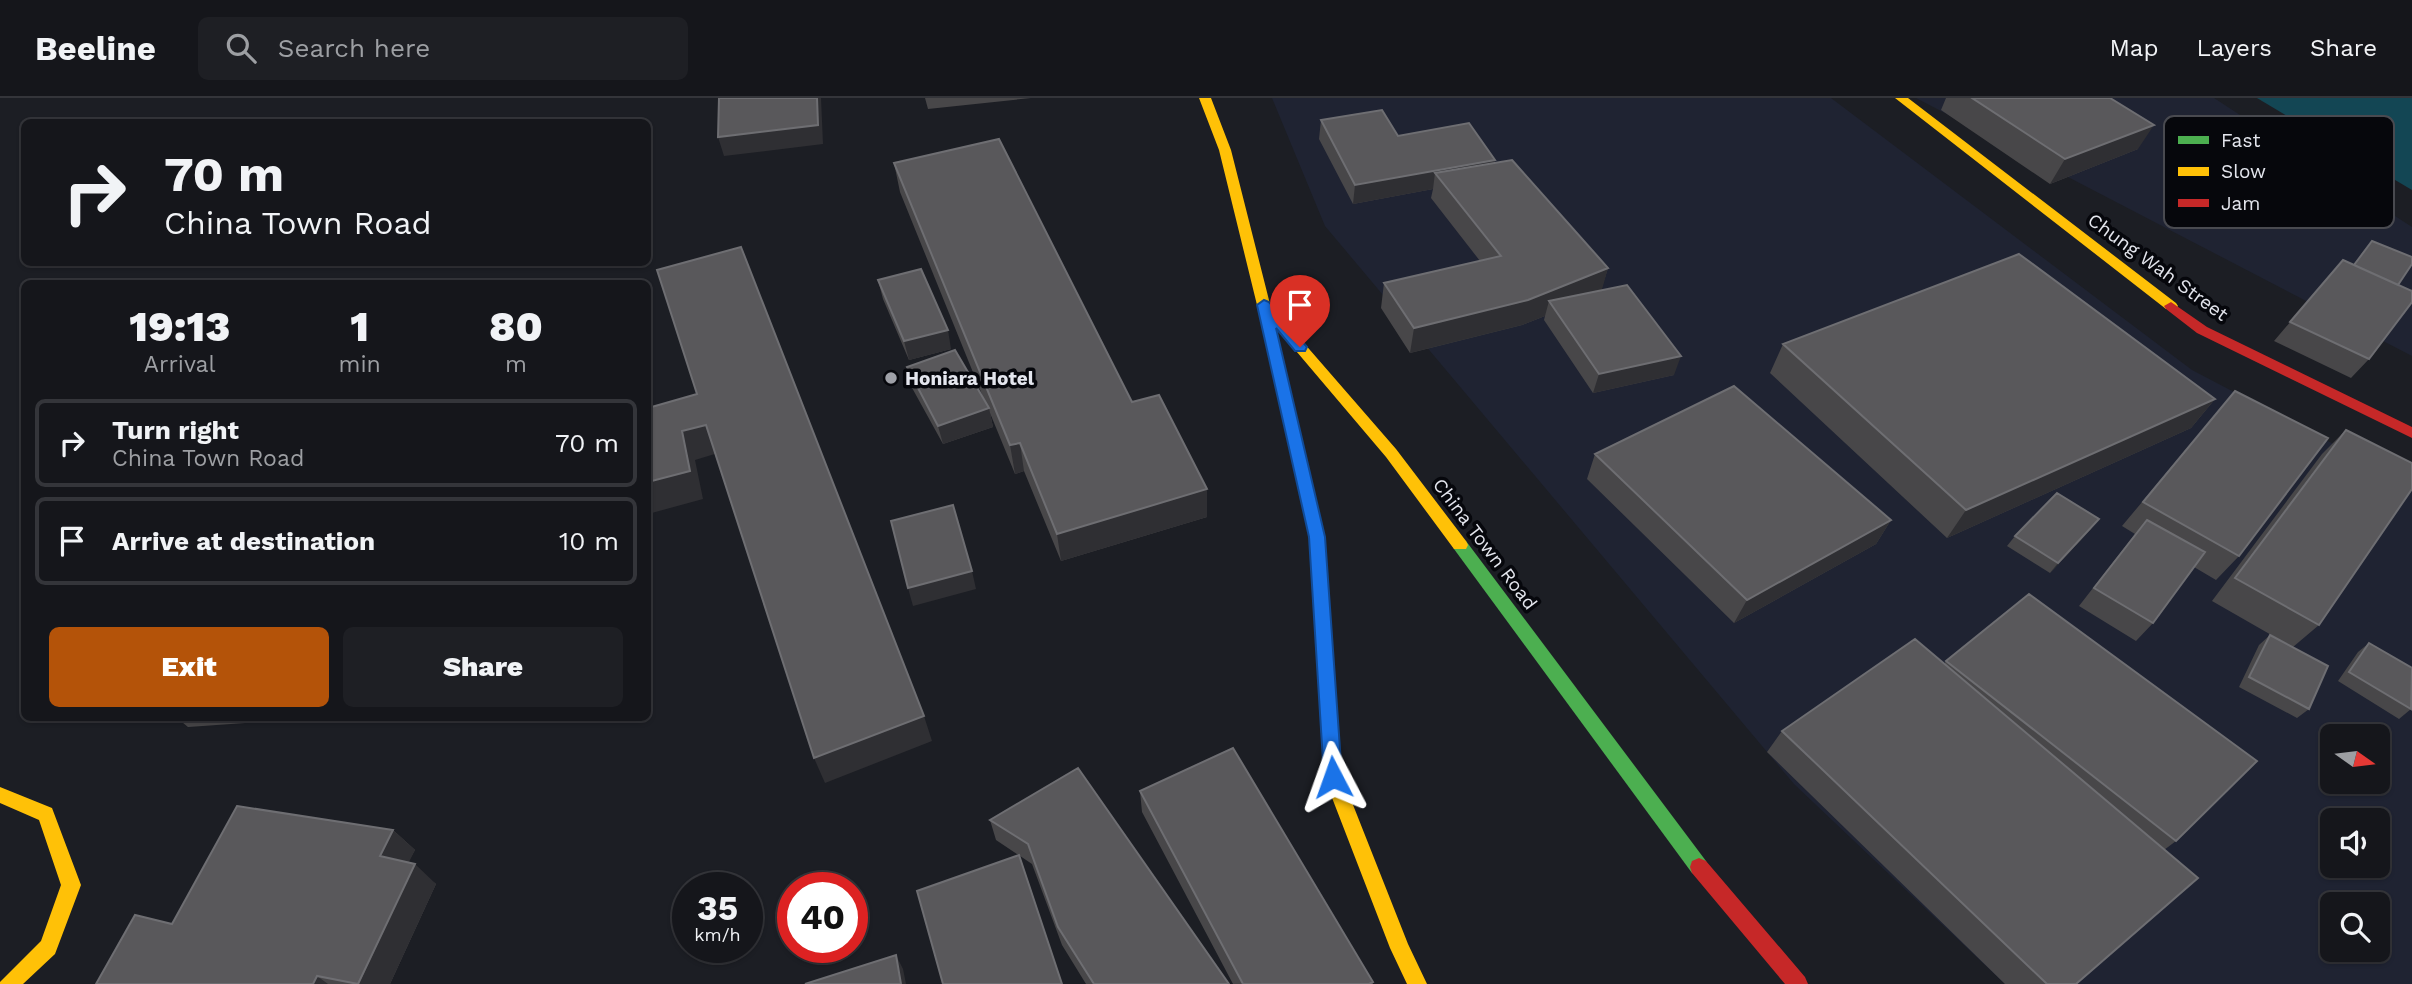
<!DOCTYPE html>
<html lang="en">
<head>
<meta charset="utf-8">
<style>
  :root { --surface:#15161b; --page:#1e1f24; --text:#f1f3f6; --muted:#9d9fa3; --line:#34353a; --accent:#b45309 }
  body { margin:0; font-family:"Work Sans",sans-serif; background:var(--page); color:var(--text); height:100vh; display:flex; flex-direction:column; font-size:26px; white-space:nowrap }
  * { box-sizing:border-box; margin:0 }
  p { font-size:23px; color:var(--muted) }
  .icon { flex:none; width:38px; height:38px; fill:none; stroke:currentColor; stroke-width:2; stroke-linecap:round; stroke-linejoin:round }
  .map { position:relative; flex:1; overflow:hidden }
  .details { position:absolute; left:21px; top:182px; width:630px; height:441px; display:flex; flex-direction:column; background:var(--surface); border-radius:10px; box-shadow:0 2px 5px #0004,0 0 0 2px var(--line) }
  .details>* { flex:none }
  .hud { position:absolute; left:21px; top:21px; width:630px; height:147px; border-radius:10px; box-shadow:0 2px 5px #0004,0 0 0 2px var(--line); background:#15161b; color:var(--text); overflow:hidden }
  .needle { width:46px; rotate:104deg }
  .controls { position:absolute; left:2320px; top:626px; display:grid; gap:14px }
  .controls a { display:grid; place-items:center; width:70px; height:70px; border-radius:10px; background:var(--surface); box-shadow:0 2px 5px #0004,0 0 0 2px var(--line); font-size:35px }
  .speed { position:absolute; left:672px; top:774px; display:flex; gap:14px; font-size:35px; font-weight:700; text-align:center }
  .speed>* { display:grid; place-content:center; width:91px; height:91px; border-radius:50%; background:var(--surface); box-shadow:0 2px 5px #0004,0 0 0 2px var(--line); line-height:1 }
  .speed small { font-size:18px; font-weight:400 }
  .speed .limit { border:10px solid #d22; background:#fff; color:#111 }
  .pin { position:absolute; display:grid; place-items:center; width:60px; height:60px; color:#fff; margin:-72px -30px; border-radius:50% 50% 50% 0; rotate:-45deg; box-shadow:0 0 7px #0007 }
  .pin .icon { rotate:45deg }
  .me { position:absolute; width:77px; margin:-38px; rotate:356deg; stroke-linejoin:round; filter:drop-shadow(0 0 5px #0008) }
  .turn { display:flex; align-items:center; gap:24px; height:147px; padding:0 28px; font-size:32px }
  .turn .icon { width:91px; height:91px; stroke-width:2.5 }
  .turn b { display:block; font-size:49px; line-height:60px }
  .eta { display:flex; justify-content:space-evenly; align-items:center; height:119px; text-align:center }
  .eta b { font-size:42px; font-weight:800; line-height:49px }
  .cta { display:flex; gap:14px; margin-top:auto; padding:14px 28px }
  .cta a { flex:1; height:80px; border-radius:10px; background:var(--accent); color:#fff; font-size:28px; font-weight:800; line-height:80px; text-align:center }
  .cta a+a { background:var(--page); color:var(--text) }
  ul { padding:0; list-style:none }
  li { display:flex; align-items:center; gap:21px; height:88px; margin:0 14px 10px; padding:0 14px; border:4px solid var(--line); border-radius:10px }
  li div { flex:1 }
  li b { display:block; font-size:26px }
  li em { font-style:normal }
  header { display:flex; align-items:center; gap:42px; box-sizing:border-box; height:98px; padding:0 35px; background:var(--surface); border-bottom:2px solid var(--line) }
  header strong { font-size:33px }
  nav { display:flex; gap:38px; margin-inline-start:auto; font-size:24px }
  .search { width:490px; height:63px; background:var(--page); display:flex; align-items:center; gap:18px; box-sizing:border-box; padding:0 24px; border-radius:10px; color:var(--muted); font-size:26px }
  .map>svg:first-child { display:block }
  .built { fill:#1f2332; fill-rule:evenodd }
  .water { fill:#134654 }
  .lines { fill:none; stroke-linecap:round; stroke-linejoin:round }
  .fast { fill:#4caf50; fill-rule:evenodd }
  .slow { fill:#ffc107; fill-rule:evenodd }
  .jam { fill:#c62828; fill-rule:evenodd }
  .wall { fill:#484749 }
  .shaded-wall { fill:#2f2f33 }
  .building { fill:#59585b; stroke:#6e6e72; stroke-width:2 }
  .route { fill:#1a73e8; stroke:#114b97; stroke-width:2 }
  .poi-dot { fill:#9ea0a7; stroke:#06070c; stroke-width:2.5 }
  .labels { text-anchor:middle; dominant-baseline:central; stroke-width:7; stroke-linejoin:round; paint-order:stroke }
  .street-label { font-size:19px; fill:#e4e6ee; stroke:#06070c }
  .poi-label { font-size:19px; font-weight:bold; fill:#e4e6ee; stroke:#06070c; text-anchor:start }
  .key { fill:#06070c; stroke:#494a50; stroke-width:2 }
  .key-label { font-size:19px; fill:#e4e6ee }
</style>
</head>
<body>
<header>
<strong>Beeline</strong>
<div class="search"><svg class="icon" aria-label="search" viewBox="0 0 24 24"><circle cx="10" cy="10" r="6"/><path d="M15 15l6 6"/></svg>Search here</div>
<nav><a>Map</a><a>Layers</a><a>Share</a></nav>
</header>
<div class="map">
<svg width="2412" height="886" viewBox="0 0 2412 886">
  <rect width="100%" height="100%" fill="#1c1e24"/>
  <path class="built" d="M1272,0h559l361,272 220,115v499h-407l-211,-200 -469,-558zM2333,639h45v45h-45zM2333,723h45v45h-45zM2333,807h45v45h-45z
    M1916,0h298l198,129v129z"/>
  <path class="water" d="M2257,0h155v92z"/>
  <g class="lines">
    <path class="fast" d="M1460,441l6,2 240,320 2,6 -2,6 -7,3 -7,-3 -238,-324 -2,-4 2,-4z"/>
    <path class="slow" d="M1199,0h12l20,52 39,154 126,145 70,92 2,4 -2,4h-12l-68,-92 -129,-152 -38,-155z
      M1895,0h13l268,205 2,3 -2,3h-10z
      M1331,644l6,2 5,33 66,167 19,40h-20l-17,-36 -66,-171 -2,-27 3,-6z
      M0,689l52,21 29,77 -26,69 -32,30h-23v-2l41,-41 20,-56 -22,-65 -39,-17z"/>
    <path class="jam" d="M2171,204l36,25 205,100v11l-215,-105 -31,-24 -2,-3z
      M1265,206l7,5 53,228 15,213 -3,6 -6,2 -6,-2 -3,-6 -13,-213 -51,-228z
      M1699,760l7,3 99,116 3,7h-23l-93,-111 -2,-6 2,-6z"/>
  </g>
  <path class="wall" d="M925,0h106l-103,11z
    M1946,0h164l28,51 -88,35 -109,-74z
    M1321,22l77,16 97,24 -1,3 114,105 -7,22 73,85 -81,18 -49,-73 1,-4 -23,9 -112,28 -29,-45 3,-25 96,-22 -49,-63 2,-9 -80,15 -34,-65z
    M894,65l238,239 75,87v28l-146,44 -37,-90 -9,3 -25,-61 3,14 -50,17 -32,-58 -4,-19 78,35 -85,-210z
    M2372,143l26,44 13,5 1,-1v13l-43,57 -18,19 -77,-37 69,-81 10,5z
    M878,182l73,69 -42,11 -26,-61z
    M1783,246l432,55 -24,29 -244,110 -177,-165z
    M2235,293l4,165 -23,24 -22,-13 -41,56 -17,18 -57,-35 56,-72 -13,-8z
    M2346,332l-27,195 -26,22 16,62 -12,9 -58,-31 20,-42 11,-10 17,9 -75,-43 110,-147z
    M1595,356l296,66 -15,24 -142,79 -147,-144z
    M2091,431l-41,44 -43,-27 8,-10z
    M2369,545l42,66 -12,10 -61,-38 20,-29z
    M1946,563l230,180 -12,9 -88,134h-71l-238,-232 15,-21 162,-67z
    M177,620h141l-130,9z
    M1078,670l151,216h-143l-24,-39 -30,-81 -36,-24 -6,-20z
    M1140,693l233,191v2h-140l-91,-172z
    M393,732l22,20 -7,12 28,22 -46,100h-294l76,-60z"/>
  <path class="shaded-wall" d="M817,0h4l2,46 -99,12 -6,-19z
    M2154,27l-16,24 -88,35 15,-25z
    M1495,62l-4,19 -56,-6 -2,16 -80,15 2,-19z
    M1608,170l-7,25 -52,8 -4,15 -23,9 -112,28 4,-25z
    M948,232l3,19 -42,11 -5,-19z
    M1681,258l-7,19 -81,18 6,-19z
    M2215,301l-24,29 -244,110 19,-28z
    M989,310l4,19 -50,17 -5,-18z
    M706,327l12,28 -23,7 8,39 -55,15v-32l34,-51z
    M1020,345l4,28 -9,3 -5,-29z
    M1207,391v28l-146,44 -4,-27z
    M2099,421l-8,10 -41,44 8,-10z
    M1891,422l-15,24 -142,79 13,-23z
    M972,473l4,18 -63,17 -5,-18z
    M924,618l8,25 -107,42 -11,-25z
    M393,732l22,20 -13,26 -22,-20z
    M415,766l21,20 -46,100h-31z
    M896,857l7,14 3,15h-5z
    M317,878l11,8h-15z"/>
  <path class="building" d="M719,0h98l1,27 -100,12z
    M1972,0h138l44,27 -89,34z
    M1382,12l16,26 71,-13 26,37 -140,25 -34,-65z
    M999,41l133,263 27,-7 48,94 -150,45 -37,-91 -10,2 -116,-282z
    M1512,62l96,108 -80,32 -114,28 -30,-45 117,-27 -66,-83z
    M2372,143l40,16v7l-14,21 -44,-20z
    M741,149l183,469 -110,42 -108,-333 -24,6 8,40 -42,11v-74l49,-14 -40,-124z
    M2019,156l196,145 -249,111 -183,-166z
    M2343,162l69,31v11l-43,57 -79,-37z
    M921,171l27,61 -44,11 -26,-61z
    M1627,187l54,71 -82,18 -50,-73z
    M955,252l34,58 -51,18 -31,-59z
    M1734,288l157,134 -144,80 -152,-146z
    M2235,293l93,47 -89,118 -96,-54z
    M2346,332l66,33v26l-93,136 -84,-47z
    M2057,395l42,26 -41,44 -43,-27z
    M953,407l19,66 -64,17 -17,-67z
    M2147,422l58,32 -52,71 -59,-35z
    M2029,496l228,167 -81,80 -230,-180z
    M2270,537l58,31 -19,43 -60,-32z
    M1915,541l283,239 -122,106h-29l-265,-253z
    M2369,545l43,25 -1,41 -62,-37z
    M1233,650l140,234 -4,2h-126l-103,-193z
    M1078,670l151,216h-135l-36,-57 -30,-83 -38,-24z
    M237,708l156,24 -13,26 35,8 -57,120 -41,-8 -4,8h-217l39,-69 37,9z
    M1019,757l43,129h-119l-26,-93z
    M896,857l5,29h-96z"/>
  <path class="route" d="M1264,202l5,2 38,45 -2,4h-10l-19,-23 49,209 17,240 -3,6 -6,2 -7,-2 -2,-6 -15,-240 -52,-232z"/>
  <circle class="poi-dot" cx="891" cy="280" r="7"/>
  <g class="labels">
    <g class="street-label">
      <text transform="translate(2158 169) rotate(36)">Chung Wah Street</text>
      <text transform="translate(1485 446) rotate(53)">China Town Road</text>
    </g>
    <g class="poi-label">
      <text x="905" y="280">Honiara Hotel</text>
    </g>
  </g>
  <rect x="2164" y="18" width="230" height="112" rx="10" class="key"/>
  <rect x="2178" y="38" width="31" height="8" fill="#4caf50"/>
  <rect x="2178" y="69" width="31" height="9" fill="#ffc107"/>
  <rect x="2178" y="101" width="31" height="8" fill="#c62828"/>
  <g class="key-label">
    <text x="2221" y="49">Fast</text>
    <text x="2221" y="80">Slow</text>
    <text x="2221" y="112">Jam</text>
  </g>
</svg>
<div class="controls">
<a><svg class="needle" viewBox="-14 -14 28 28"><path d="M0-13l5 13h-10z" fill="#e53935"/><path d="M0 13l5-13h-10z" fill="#9d9fa3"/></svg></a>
<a><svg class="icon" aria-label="sound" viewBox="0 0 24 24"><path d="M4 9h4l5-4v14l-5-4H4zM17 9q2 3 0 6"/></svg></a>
<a><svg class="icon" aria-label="search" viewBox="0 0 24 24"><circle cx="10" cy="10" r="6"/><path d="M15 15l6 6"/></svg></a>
</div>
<div class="speed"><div>35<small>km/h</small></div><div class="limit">40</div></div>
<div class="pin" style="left:1300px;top:249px;background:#d93025"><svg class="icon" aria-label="arrive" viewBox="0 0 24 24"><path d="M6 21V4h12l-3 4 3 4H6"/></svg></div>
<svg class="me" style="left:1333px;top:679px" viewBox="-20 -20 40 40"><path d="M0-17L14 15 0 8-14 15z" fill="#1a73e8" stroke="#fff" stroke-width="4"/></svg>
<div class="hud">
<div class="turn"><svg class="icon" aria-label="right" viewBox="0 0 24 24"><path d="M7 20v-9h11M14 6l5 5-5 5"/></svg><div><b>70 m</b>China Town Road</div></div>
</div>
<section class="details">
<div class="eta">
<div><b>19:13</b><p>Arrival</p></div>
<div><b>1</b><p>min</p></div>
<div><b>80</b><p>m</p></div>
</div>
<ul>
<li><svg class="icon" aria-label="right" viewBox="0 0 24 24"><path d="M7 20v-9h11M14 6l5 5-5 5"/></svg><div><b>Turn right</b><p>China Town Road</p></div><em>70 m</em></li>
<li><svg class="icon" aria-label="arrive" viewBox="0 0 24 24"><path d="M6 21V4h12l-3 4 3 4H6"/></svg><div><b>Arrive at destination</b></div><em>10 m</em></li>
</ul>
<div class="cta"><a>Exit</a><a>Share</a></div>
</section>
</div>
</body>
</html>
